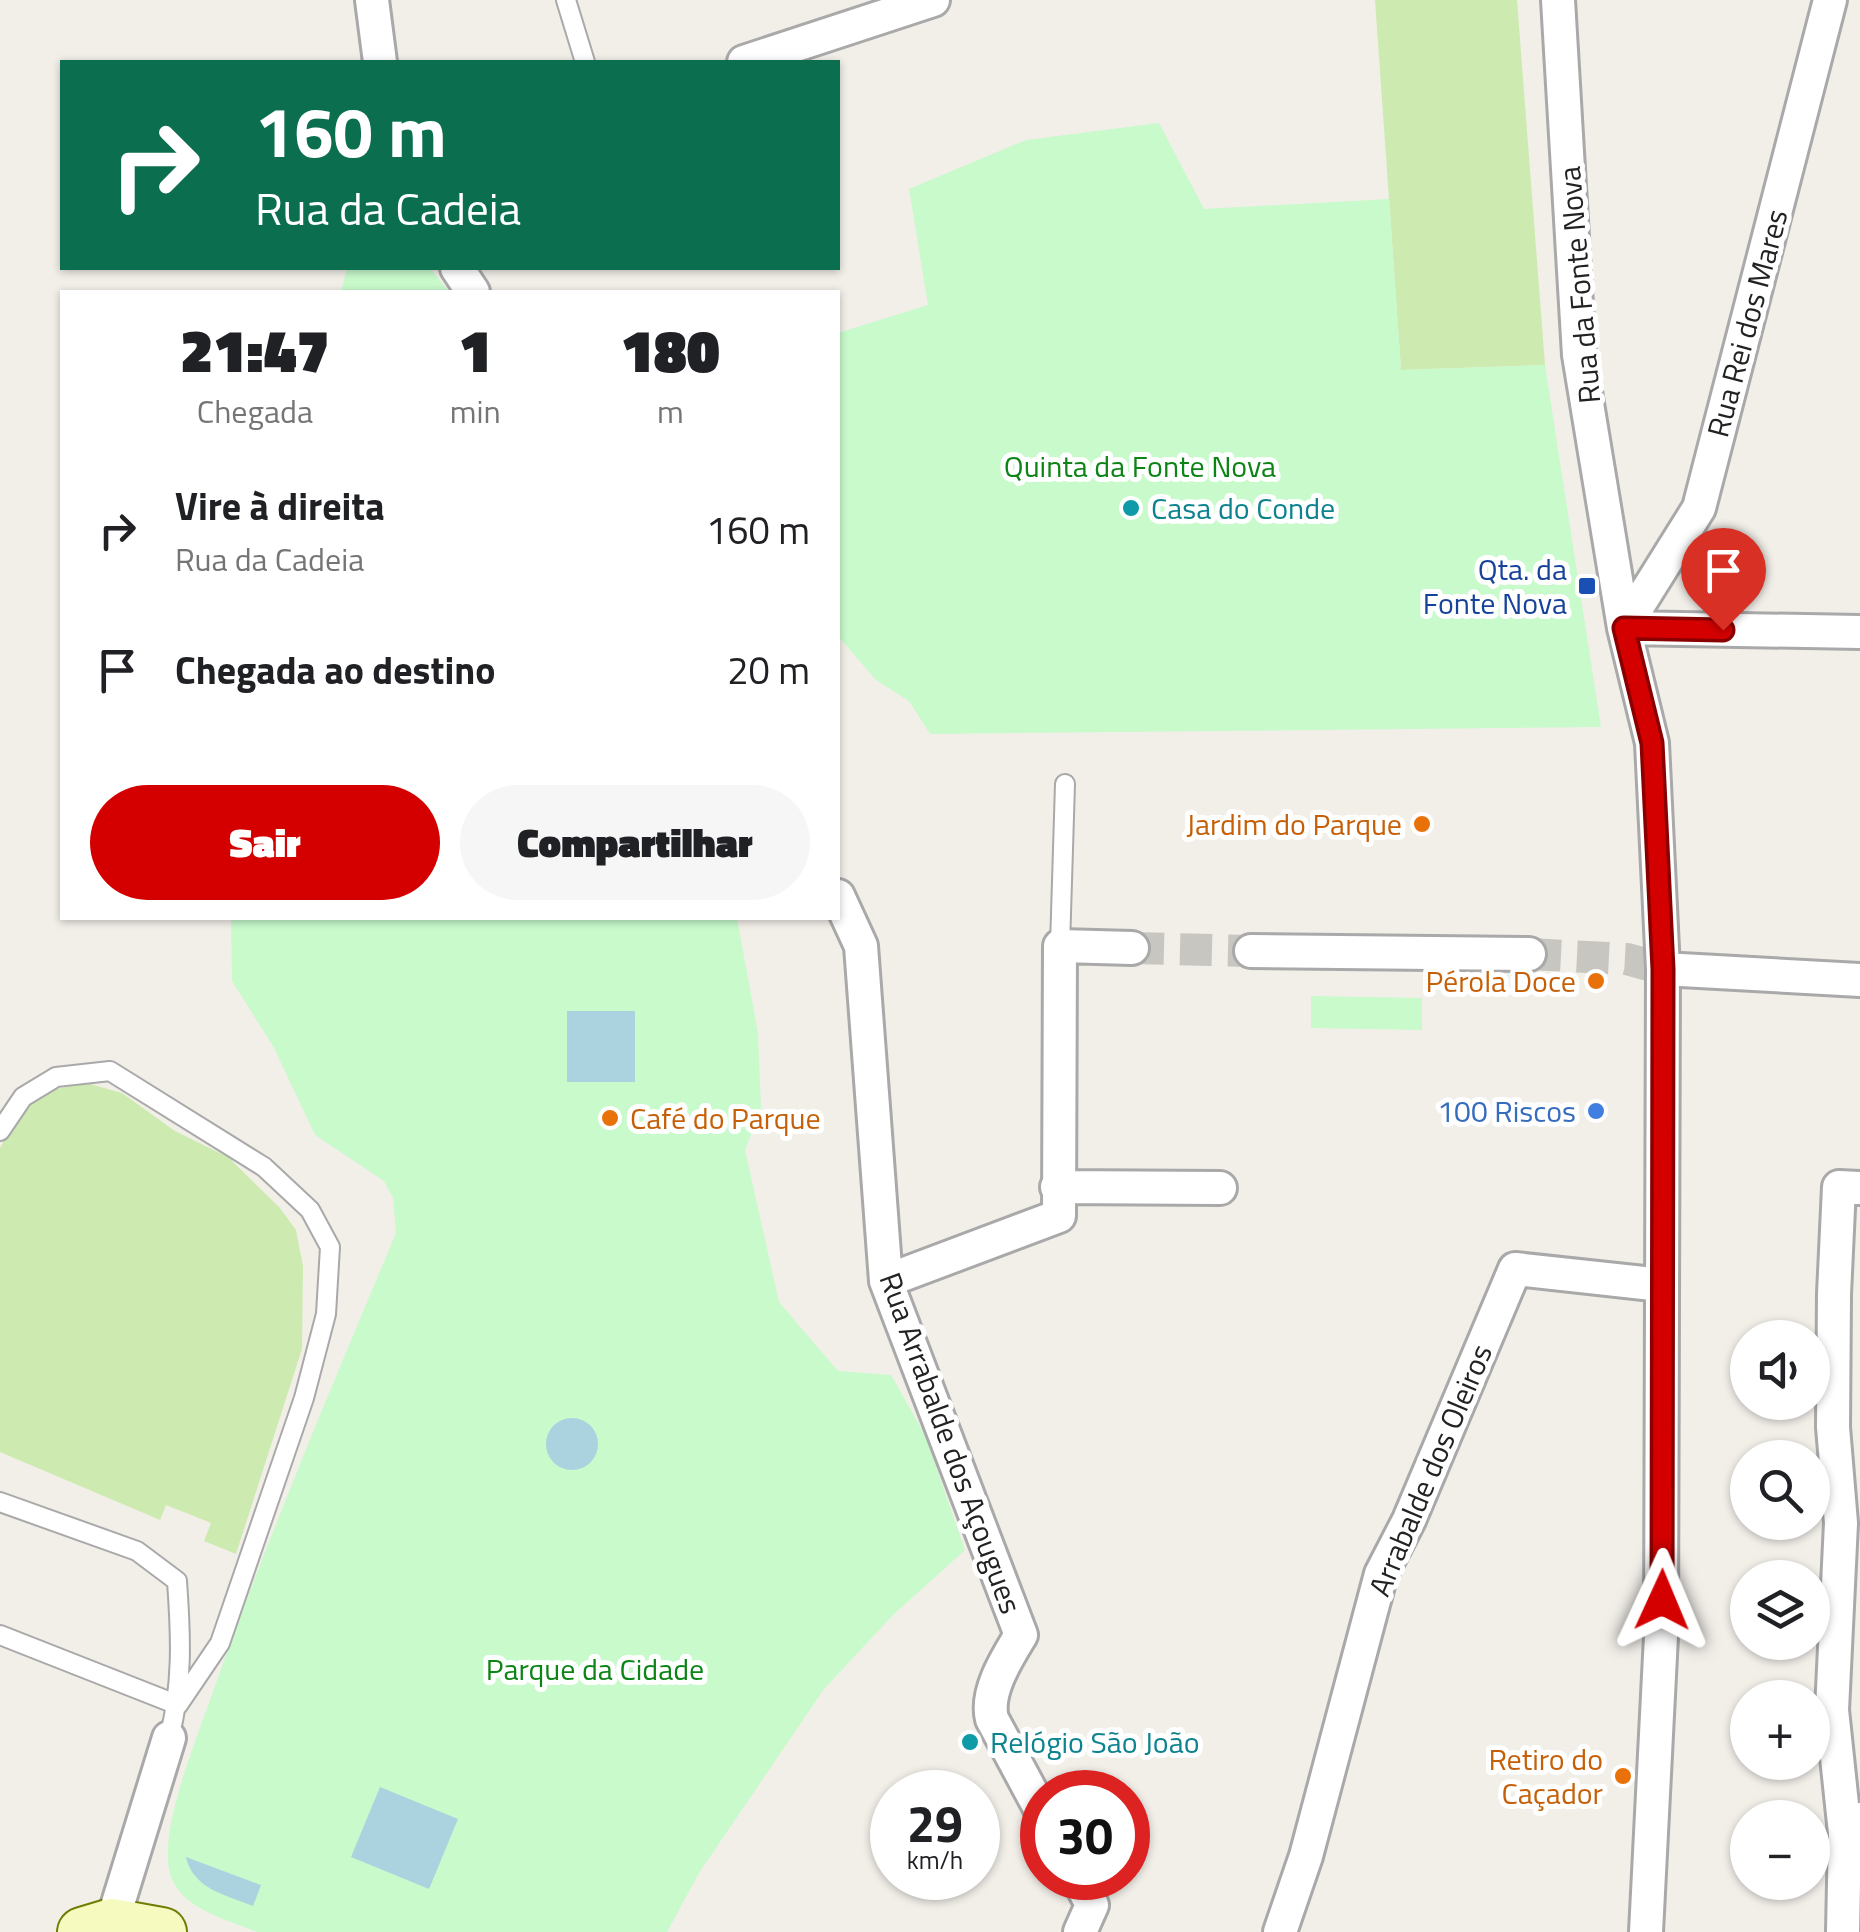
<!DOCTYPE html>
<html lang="pt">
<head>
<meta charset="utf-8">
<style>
  :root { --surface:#fff; --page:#f6f6f6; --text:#202124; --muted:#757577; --accent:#d40000 }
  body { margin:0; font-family:"Titillium Web",sans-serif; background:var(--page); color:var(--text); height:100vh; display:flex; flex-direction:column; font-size:38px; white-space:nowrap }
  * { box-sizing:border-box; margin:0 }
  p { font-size:32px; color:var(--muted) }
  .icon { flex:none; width:55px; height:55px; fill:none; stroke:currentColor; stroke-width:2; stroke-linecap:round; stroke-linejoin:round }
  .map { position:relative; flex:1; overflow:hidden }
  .sheet { position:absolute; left:60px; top:290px; width:780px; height:630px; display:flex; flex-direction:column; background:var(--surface); border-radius:0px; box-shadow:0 2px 8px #0004 }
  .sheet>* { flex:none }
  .top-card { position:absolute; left:60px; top:60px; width:780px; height:210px; border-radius:0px; box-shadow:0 2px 8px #0004; background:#0b6e4f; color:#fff; overflow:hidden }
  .tools { position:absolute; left:1730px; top:1320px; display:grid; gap:20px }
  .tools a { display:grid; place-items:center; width:100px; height:100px; border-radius:50%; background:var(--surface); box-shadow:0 2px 8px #0004; font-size:50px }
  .speed { position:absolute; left:870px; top:1770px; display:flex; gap:20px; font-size:50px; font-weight:700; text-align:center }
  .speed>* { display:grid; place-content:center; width:130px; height:130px; border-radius:50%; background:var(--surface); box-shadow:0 2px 8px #0004; line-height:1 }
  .speed small { font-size:25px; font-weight:400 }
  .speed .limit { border:15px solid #d22; background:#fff; color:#111 }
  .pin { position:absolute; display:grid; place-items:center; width:85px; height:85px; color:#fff; margin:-102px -42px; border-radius:50% 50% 50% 0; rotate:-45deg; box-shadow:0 0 10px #0007 }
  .pin .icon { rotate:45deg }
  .me { position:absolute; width:110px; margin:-55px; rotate:1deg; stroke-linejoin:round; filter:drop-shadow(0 0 8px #0008) }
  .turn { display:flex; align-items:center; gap:35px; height:210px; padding:0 30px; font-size:45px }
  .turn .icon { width:130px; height:130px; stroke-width:2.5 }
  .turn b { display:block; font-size:70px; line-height:85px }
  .eta { display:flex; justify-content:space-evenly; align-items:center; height:170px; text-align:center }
  .eta b { font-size:60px; font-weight:800; line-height:70px }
  .primary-button { display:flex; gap:20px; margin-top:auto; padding:20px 30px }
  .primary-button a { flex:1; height:115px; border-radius:60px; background:var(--accent); color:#fff; font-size:40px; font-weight:800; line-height:115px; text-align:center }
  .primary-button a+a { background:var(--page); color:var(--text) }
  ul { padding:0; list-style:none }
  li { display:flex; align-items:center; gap:30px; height:140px; padding:0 30px }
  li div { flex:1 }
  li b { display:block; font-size:38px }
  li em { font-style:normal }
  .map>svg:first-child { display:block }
  .grass { fill:#cdebb0 }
  .park { fill:#c8facc }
  .water { fill:#aad3df }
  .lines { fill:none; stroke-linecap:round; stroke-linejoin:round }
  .street-tunnel { stroke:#c8c6c1; stroke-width:32; stroke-dasharray:32 16; stroke-linecap:butt }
  .lane-casing { stroke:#a9a9a9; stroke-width:22 }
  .street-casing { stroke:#a9a9a9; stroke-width:38 }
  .secondary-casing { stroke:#707d05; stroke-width:52 }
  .lane { stroke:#fff; stroke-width:18 }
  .street { stroke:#fff; stroke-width:32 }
  .secondary { stroke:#f7fabf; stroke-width:48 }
  .route-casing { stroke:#8a0000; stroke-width:25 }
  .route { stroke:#d40000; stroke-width:18 }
  .culture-dot { fill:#0f9aa8; stroke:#fff; stroke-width:4 }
  .transit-dot { fill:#1a4fb4; stroke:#fff; stroke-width:4 }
  .food-dot { fill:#e8710a; stroke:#fff; stroke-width:4 }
  .shop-dot { fill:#3f7fe0; stroke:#fff; stroke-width:4 }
  .labels { text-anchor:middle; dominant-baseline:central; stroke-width:10; stroke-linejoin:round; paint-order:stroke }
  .street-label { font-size:30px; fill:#222; stroke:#fff }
  .park-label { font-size:30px; fill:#0c8416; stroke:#fff }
  .culture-label { font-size:30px; fill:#0d838f; stroke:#fff; text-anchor:start }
  .transit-label { font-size:30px; fill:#164399; stroke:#fff; text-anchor:end }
  .food-label { font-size:30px; fill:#c56008; stroke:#fff; text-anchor:end }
  .shop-label { font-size:30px; fill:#366cbe; stroke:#fff; text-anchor:end }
</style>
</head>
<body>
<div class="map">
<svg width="1860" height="1932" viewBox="0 0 1860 1932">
  <rect width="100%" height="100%" fill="#f2efe9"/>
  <path class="grass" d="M1375,0h142l28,365 -144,5z
    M90,1084l32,9 53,38 53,26 52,51 16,22 7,36 -1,83 -66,205 -32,-13 7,-18 -45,-18 -6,15 -160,-68v-304c27,-48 33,-59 90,-64z"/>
  <path class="park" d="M1159,123l45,86 185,-10 12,171 144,-5 56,362 -671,7 -21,-33 -33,-21 -38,-44v-303l90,-28 -19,-116 117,-49z
    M347,268h83l19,24h-108z
    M231,918h506l21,115 3,75 -16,42 34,152 59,69 53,4 34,60 40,115 -72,65 -69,74 -125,184 -32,59h-410c-31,-13 -81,-24 -88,-63 -8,-44 26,-126 41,-169 56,-159 121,-312 186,-467l-3,-35 -9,-17 -69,-46 -41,-87 -42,-67z
    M1311,996l111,2v32l-111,-2z"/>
  <path class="water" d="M567,1011h68v71h-68z
    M546 1444a26 26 0 1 1 52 0a26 26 0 1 1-52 0Z
    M380,1787l78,32 -29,70 -78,-32z
    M186,1857l75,28 -8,21c-27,-11 -60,-17 -67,-49z"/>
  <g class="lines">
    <path class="street-tunnel" d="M1132,948l119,3
      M1529,954l98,5 36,10"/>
    <defs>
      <path id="lane" d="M566,0l19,62
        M1060,946l5,-162
        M0,1131l23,-34 33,-20 54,-6 154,96 46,43 20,37 -4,67 -22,84 -84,245 -42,62
        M0,1502l137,49 40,30c4,55 6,104 -8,157
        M0,1635l178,70"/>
      <path id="street" d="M372,0l8,62
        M1558,0l21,355 45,273 28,115 11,226 -2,667 -15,296
        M744,62l189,-62
        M457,268l16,24
        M1624,628l75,-120 131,-508
        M1624,628l236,4
        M838,896l23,50 25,335 135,354c-14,23 -36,57 -29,84l50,93
        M1251,951l278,3
        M1663,969l197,11
        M1057,1187l163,1
        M886,1281l173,-65 1,-270 72,2
        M1845,1833l-13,-123 9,-187 -8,-96 1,-133 5,-107 21,1
        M1078,1878l14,27 -12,27
        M112,1923l57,-185
        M1280,1932l26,-76 75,-282 28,-54 106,-251 147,16
        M1843,1932l2,-99 15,-14"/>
      <path id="secondary" d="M82,1932l30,-9 50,9"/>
    </defs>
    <use href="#lane" class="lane-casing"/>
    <use href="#street" class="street-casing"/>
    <use href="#secondary" class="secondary-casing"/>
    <use href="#lane" class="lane"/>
    <use href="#street" class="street"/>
    <use href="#secondary" class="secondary"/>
  </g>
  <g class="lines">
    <defs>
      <path id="route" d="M1662,1600l1,-631 -11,-226 -28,-115 99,2"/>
    </defs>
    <use href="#route" class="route-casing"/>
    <use href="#route" class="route"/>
  </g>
  <g class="culture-dot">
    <circle cx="1131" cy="508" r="10"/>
    <circle cx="970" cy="1742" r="10"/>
  </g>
  <rect class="transit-dot" x="1577" y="576" width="20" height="20" rx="5"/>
  <g class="food-dot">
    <circle cx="1422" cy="824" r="10"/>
    <circle cx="1596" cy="981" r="10"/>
    <circle cx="610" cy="1118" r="10"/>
    <circle cx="1623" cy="1776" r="10"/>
  </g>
  <circle class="shop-dot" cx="1596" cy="1111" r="10"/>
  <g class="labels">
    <g class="street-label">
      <text transform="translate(1579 285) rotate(-95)">Rua da Fonte Nova</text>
      <text transform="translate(1747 323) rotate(-75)">Rua Rei dos Mares</text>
      <text transform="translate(951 1443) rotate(70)">Rua Arrabalde dos Açougues</text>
      <text transform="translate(1430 1470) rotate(-67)">Arrabalde dos Oleiros</text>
    </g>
    <g class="park-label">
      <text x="1140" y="466">Quinta da Fonte Nova</text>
      <text x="595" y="1669">Parque da Cidade</text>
    </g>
    <g class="culture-label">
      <text x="1151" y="508">Casa do Conde</text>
      <text x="990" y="1742">Relógio São João</text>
    </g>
    <g class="transit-label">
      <text x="1567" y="569">Qta. da<tspan x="1567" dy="34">Fonte Nova</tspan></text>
    </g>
    <g class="food-label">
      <text x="1402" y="824">Jardim do Parque</text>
      <text x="1576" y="981">Pérola Doce</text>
      <text x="630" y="1118" text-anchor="start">Café do Parque</text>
      <text x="1603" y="1759">Retiro do<tspan x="1603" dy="34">Caçador</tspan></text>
    </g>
    <g class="shop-label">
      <text x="1576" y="1111">100 Riscos</text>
    </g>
  </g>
</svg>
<div class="tools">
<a><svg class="icon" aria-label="sound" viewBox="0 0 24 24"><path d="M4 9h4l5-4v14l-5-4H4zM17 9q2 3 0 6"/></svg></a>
<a><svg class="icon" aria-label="search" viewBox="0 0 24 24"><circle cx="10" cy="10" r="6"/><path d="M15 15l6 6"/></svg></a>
<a><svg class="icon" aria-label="layers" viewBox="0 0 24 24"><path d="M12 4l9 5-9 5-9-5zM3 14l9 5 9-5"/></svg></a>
<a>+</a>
<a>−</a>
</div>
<div class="speed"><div>29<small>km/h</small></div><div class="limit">30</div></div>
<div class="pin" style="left:1723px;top:630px;background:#d93025"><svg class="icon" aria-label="arrive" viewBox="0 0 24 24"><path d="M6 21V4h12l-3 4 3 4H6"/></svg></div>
<svg class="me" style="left:1662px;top:1600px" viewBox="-20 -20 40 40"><path d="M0-17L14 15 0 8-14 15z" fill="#d40000" stroke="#fff" stroke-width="4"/></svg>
<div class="top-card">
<div class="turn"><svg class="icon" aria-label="right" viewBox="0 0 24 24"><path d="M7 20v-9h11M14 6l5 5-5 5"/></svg><div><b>160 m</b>Rua da Cadeia</div></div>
</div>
<section class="sheet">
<div class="eta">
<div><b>21:47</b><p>Chegada</p></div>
<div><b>1</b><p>min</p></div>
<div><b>180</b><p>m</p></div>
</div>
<ul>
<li><svg class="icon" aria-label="right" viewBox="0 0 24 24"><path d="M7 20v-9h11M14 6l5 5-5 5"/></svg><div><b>Vire à direita</b><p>Rua da Cadeia</p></div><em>160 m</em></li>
<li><svg class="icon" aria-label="arrive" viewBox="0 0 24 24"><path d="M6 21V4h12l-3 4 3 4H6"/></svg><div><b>Chegada ao destino</b></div><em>20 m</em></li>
</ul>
<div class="primary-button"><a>Sair</a><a>Compartilhar</a></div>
</section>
</div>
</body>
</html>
